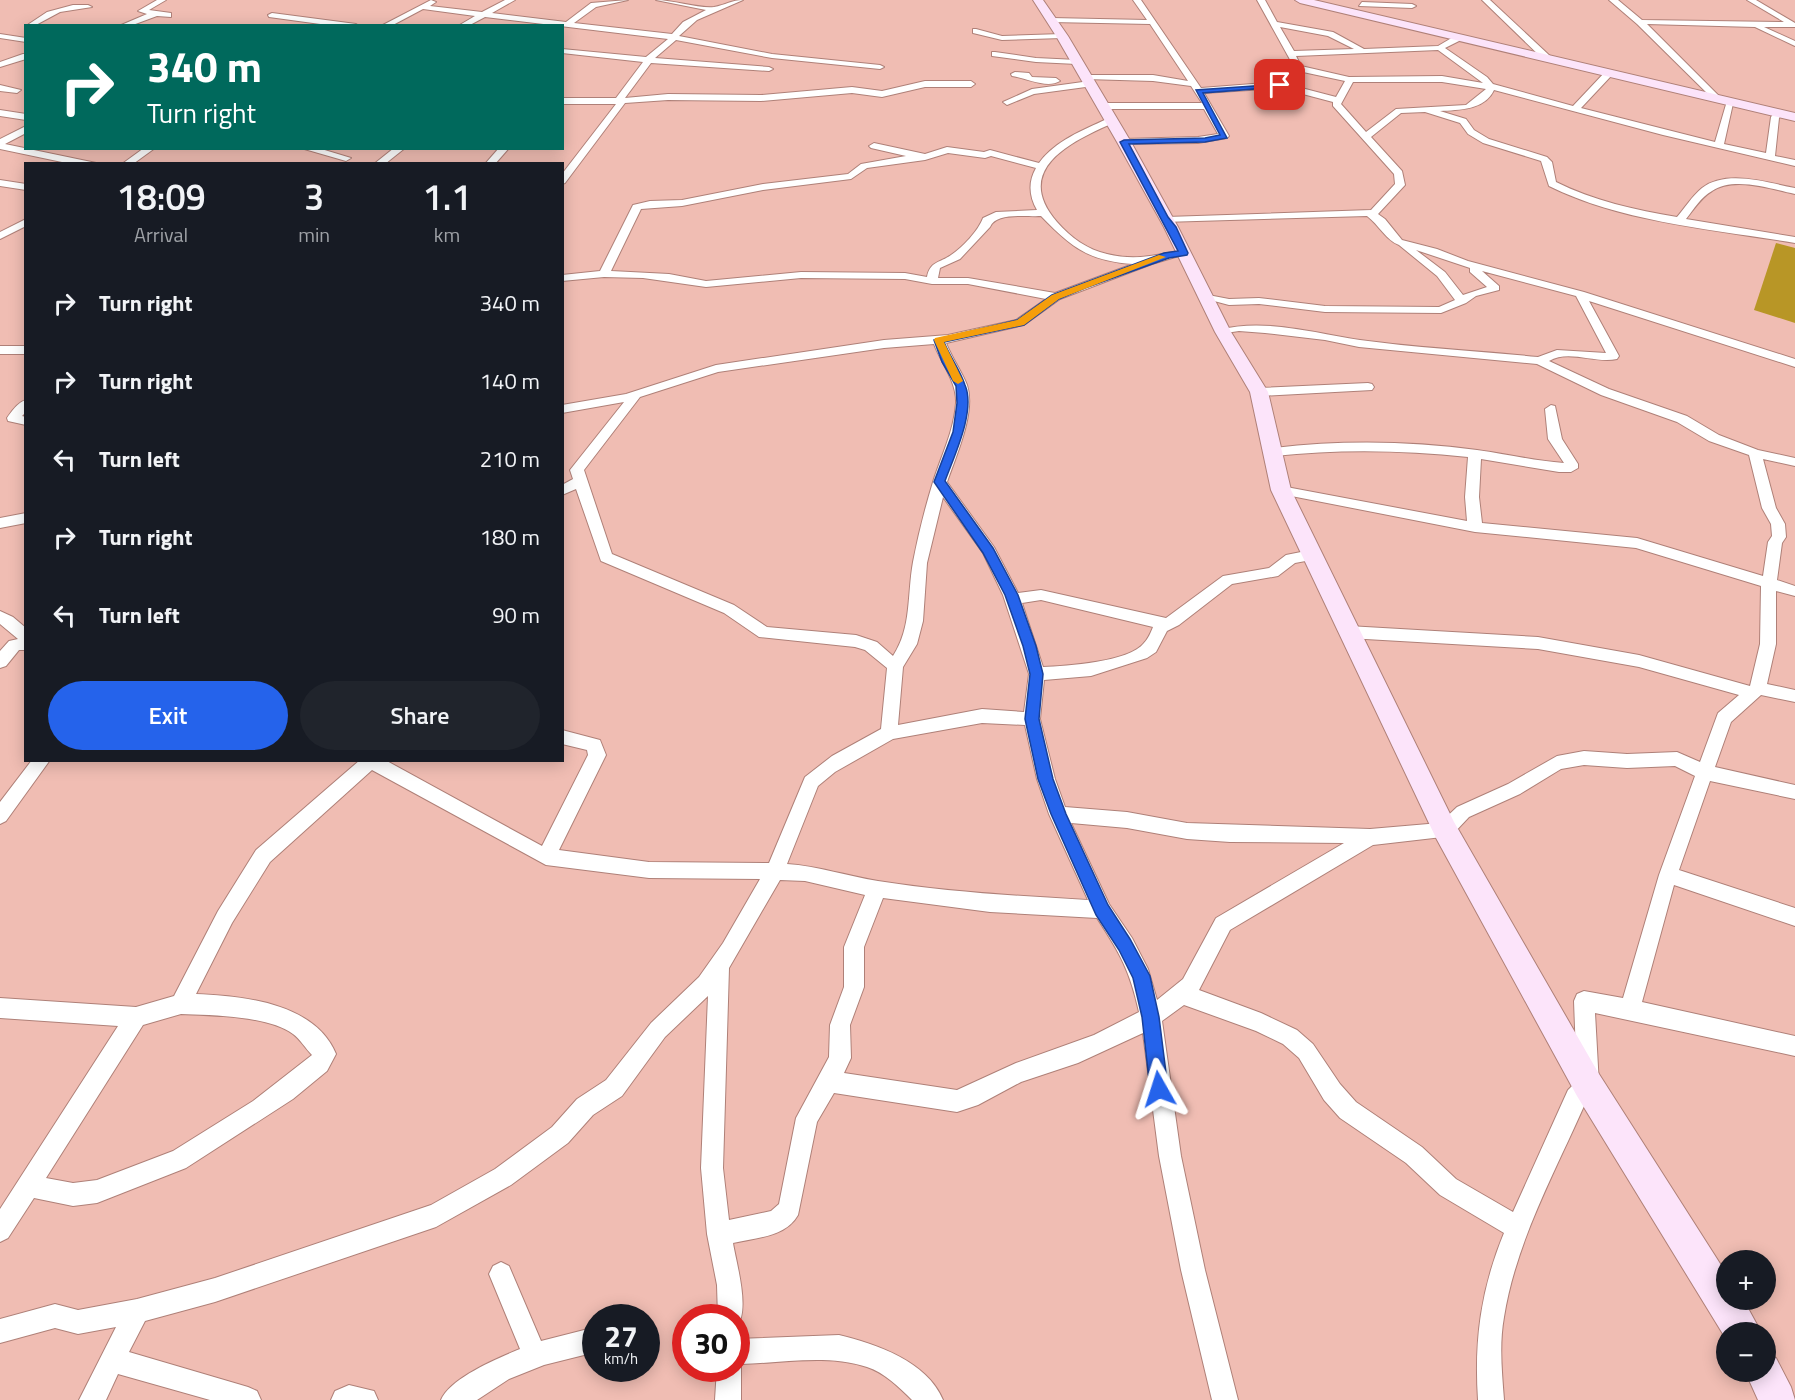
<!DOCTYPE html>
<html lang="en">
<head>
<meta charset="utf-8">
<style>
  :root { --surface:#171b24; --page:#20242c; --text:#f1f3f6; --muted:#9ea1a6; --accent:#2563eb }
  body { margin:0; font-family:"Titillium Web",sans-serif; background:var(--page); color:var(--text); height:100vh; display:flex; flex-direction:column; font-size:22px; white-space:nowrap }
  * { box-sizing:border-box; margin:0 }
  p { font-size:20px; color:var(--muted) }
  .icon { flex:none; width:33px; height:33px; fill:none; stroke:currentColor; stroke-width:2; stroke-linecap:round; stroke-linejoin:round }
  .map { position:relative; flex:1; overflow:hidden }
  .side { position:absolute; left:24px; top:162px; width:540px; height:600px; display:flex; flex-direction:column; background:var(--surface); border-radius:0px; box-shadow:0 3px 15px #0003 }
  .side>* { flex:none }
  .top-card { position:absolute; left:24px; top:24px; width:540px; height:126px; border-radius:0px; box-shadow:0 3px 15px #0003; background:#00695c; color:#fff; overflow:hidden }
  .buttons { position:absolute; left:1716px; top:1250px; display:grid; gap:12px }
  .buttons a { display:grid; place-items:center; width:60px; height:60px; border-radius:50%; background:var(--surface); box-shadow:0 3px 15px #0003; font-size:30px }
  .speed { position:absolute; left:582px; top:1304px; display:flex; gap:12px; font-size:30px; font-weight:700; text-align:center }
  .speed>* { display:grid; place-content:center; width:78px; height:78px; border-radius:50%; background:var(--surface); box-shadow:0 3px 15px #0003; line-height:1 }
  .speed small { font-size:15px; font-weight:400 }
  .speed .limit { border:9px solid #d22; background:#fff; color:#111 }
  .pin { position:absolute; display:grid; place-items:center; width:51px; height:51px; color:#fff; margin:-26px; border-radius:12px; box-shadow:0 3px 9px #0006 }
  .me { position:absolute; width:66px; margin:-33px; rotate:354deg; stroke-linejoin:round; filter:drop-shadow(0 0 4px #0008) }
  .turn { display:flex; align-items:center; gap:21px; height:126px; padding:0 24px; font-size:27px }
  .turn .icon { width:78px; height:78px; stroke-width:2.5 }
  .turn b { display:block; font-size:42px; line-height:51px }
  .eta { display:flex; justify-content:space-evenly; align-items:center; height:102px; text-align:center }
  .eta b { font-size:36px; font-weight:600; line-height:42px }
  .action { display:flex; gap:12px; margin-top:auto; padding:12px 24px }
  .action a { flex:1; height:69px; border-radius:36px; background:var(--accent); color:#fff; font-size:24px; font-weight:600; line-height:69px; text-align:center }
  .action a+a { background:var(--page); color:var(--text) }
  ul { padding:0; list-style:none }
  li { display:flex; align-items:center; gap:18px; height:78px; padding:0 24px }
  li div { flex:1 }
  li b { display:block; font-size:22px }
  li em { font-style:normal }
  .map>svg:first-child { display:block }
  .green { fill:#b89626 }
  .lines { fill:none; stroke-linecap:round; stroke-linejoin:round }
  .street-casing { stroke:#af8078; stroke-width:2 }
  .secondary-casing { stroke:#af8078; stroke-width:2 }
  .street { fill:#fff; fill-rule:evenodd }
  .secondary { fill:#fce4fa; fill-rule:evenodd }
  .route { fill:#2563eb; stroke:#184099; stroke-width:1.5 }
  .slow { fill:#f59e0b }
</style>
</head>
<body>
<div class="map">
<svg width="1795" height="1400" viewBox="0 0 1795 1400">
  <rect width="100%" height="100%" fill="#f0bdb3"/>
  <path class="green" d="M1776,243l19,5v75l-41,-13z"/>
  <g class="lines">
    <defs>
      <path id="street" d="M157,0h9l-17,10 22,3v4l-14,-1 -27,10h-11l28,-12 -9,-3z
        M431,0l5,2 -6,4 52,6 23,-12h10l-23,13 74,9 25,-19 37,-3 -32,7 -22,16 98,11 11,-12 23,-12 -50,-10c17,0 45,9 58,7 11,-2 18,-7 29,-7l-46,20 -18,16 93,18 108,11 4,2 -4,2 -108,-11 -96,-18 -21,18 114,9 4,2 -4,2 -118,-8 -26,35 43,-4 93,1 91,-8 30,4 43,-10h46l4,3 -4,3h-46l-43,10 -30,-4 -91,8 -93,-1 -43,3 -60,80 -3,1v-10l54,-70h-54v-6h54l27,-36 -81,-9v-4l84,8 22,-18 -183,-22 -17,9h-10l17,-10 -52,-7 -32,17h-10z
        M1133,0h8l60,88 79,-6 12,-3 3,-6 -2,-8 -36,-65h8l12,22 56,10 31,17 74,-3 17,-10h6v4l-16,8 42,29 6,7 80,22 33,-35h6v4l-31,33 134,34 12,-41 7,-2 -10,45 42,9 5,-36 5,-6 7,2 -4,5 -4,38 20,4v6l-132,-31 -169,-45c-9,20 -35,20 -54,21l26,8 8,11 15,9 58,18 5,5 4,20c38,19 79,28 121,35 8,-9 15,-21 25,-29 25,-19 66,-5 93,0v6c-24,-5 -61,-18 -83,-3 -11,6 -18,18 -26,28l109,18v6c-82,-14 -171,-20 -246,-57l-8,-25 -58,-18 -15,-9 -8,-11 -35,-11 -24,1 -30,24 31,34 3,14 -27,29 7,5 17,21 35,9 31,12 116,31 211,67v8l-206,-66 30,55 -2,3c-22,5 -48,-10 -68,2l60,28 78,27 32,19 39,15 37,8v8l-32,-7 13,49 9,16 1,13 -4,6 -5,37 18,6v10l-19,-5v53l-9,40 28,6v12l-34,-7 -30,27 -16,45 80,18v14l-85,-18 -31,89 116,38v18l-121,-41 -32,117 153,34v20l-200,-43 4,72 -3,8 -12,13c-30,68 -68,136 -80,211 -5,28 -2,55 0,83h-26c-4,-60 3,-111 26,-167l-64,-38 -34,-32 -66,-45 -16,-18 -25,-42 -16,-14 -27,-13 -72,-26 -22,16 19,135 24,114 33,130h-26l-31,-130 -22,-114 -16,-123 -65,30 -57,19 -43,23 -21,7 -123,-19 -17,29 -19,93c-12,22 -43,23 -65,28 3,19 18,69 3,84v-10h-18l-1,-32 -10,-51 -6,-66 7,-172 -43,41 -43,59 -29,19 -25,28 -57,42 -75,42 -221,75 -70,19 -16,31 119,35 9,4 4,9h-51l-92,-26 -12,26h-27l37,-73 -38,7 -23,-6 -55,15v-24l55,-15 23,6 59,-11 78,-21 216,-73 64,-36 57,-42 25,-28 29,-19 45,-57 48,-46 24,-34 37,-64 -111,-1 -103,-13 -174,-95 -102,92 -38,61 -36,71c48,2 119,9 140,60l-9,17 -34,28 -107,69 -89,35 -24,3 -39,-8 -26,40 -8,4v-33l118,-183 -118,-8v-20l136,9 38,-11 44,-85 38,-61 104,-90h25l157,86 46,-91 -1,-5 -25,-6v-14l38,10 6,15 -47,95 90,12 120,1 36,-86 27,-21 49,-27 6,-61 -22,-18 -10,-3 -96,-10 -35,-24 -123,-52 -25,-72 -14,6v-10l11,-6 -3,-9 54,-68 -62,11v-8l64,-11 90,-29 168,-25 64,-5 68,-15 30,-21 -78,-15h-36l-27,-5 -104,-1 -95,9 -63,-9 -39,-1 -42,4v-6l38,-4 33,-66 17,-4 32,-1 81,-16 85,-10 13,-10 45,-8 -35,-8 -2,-2 5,-3 51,11 22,-7 37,5 6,-2 49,13c16,-22 44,-33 68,-44h6v4c-43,19 -101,47 -56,99 13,15 31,28 50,32 29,7 49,1 77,-4l5,3 -37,11 -92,35 -36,26 -78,18c6,15 16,29 21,42 9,27 -11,71 -20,97l47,65 24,46 23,-3 125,28 57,-42 46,-8 17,-13 25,-5 7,5 -2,4 -21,4 -17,13 -46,8 -53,41 -12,6 -11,21 -9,6 -56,18 -47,4 -4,39 15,60 10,28 62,5 60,11 183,6 70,-6 17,-16 51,-23 49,-28 27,-5 43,3 50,-2 23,10 18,-49 21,-18 -100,-28 -101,-18 -190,-11 -6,-2 -2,-4 2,-4 6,-2 190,11 101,18 111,31 10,-42 1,-58 -125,-38 -161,-16 -194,-38 -7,-4 7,-4 186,35 -2,-24 3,-40c-65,-7 -129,-8 -194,-1l-7,-4 7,-4c68,-8 136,-7 203,2 29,4 58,11 87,13l-16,-24 -3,-30 6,-4 4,1 7,33 16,25v4l-7,4h-12l-78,-13 -2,38 3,26 155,15 126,38 5,-34 4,-6 -1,-12 -9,-16 -13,-53 -40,-14 -32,-19 -76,-27 -64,-31 -178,-17 -34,-7 -60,-7 -26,-2 -20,3v-4c45,-12 95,3 141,10 58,8 119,11 178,17l19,-7 49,3 -30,-57 -94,-25 17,15v4l-23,6 -10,7 -25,10 -116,-1 -66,-8 -30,1 -26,-7v-4l26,5 30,-1 66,8 114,1 16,-7 -18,-24 -38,-31c-12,-4 -21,-21 -32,-29l-204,6 -1,-2 5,-3 204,-7 24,-26 -1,-10 -61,-68v-4l-53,-14 -76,5 25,43 -2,2 -29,5 -77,1 -2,-2 5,-3 74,-2 20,-3 -14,-25h-102l-4,-3 4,-3h100l-11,-17 -38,-5 -67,-2 -4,-2 4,-2h67l35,6 -38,-57 -99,-2 -4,-2 4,-2 96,2zM1280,27l48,9 26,13 -60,2zM1438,50l45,33 -41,-7 -93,1 -48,-11 -5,-10zM1303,72l42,9 -9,16 -46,-12 8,-2zM1353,82h89l44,7 -20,16 -70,4 -30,23 -25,-28zM948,153l37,5 6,-2 45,12c-8,14 -7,28 1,42l-41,2 -13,6c-5,13 -20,29 -32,37 -11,8 -21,6 -24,22l-22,-4 -104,-1 -95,9 -37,-7 -58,-3 30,-62 41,-3 81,-16 88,-11 16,-11 58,-8zM1041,216c30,31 47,45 92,48l-78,29 -87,-15h-30l2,-10 20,-9 30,-32c6,-15 36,-10 51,-11zM1416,250l54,18v4l17,15 -24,8 -18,-23zM934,344c7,19 23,38 22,59 -2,28 -15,53 -23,79 -8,26 -15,54 -20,80 -6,33 -1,65 -20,94l-16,-14 -21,-7 -89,-8 -33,-22 -122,-51 -28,-84 56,-73 78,-25 166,-24zM943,497l40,56 20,42 26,79 -5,38 -42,-3 -84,16 5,-58 14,-23 6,-23 4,-58zM1041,600l112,27c-2,5 -5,12 -9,16 -15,19 -77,23 -101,24l-21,-64zM982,723l43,2 12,54 12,35 39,86c-70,-4 -141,-8 -210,-19 -31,-5 -60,-15 -91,-17l31,-78 17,-14 58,-33zM1584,765l43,3 48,-2 20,10 -36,99 -36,123 -39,-7 -7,3 -3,7 3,80 -9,9 -55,122 -57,-33 -34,-32 -66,-45 -16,-18 -27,-40 -16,-14 -36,-17 -62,-23 31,-60 143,-85 78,-9 18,-19 51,-23 41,-25zM1071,823l56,5 60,11 43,3 114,1 -128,75 -33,61 -26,21 -9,-31 -16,-31 -23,-34zM780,880l25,1 60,14 -21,52v40l-14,38 -1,32 -33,61 -17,86 -8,7 -42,9 -6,-52 6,-200zM883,898l107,14 107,6c23,35 33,53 42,94l-45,23 -78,28 -59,27 -113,-17 7,-15 -1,-33 14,-38v-40zM181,1014c30,1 88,2 112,20 7,5 13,15 19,21l-59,46 -80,50 -76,29 -24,3 -27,-5 97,-153z
        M1482,0h8l60,56v4h-6z
        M1609,0h9l24,20 142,2 -37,-22h9l39,23v4h-31l31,14v5l-40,-19 -108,-3 73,73 -7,2 -76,-75z
        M1362,2l50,2 4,2 -4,2 -53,-2z
        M73,5h15l4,2 -32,5 -26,14h-8l21,-14z
        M272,13l84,11 3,2h-24l-66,-9 -1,-2z
        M976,29l26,7 60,-2 4,2 -4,2 -60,2 -29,-7v-4z
        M0,34l26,4v4l-26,-4z
        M995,52l41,6 41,2 4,2 -4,2 -41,-2 -44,-6v-4z
        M23,54h3v5l-26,8v-5z
        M1015,72l14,1 3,4 24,1 4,3c-13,8 -34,-3 -48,-5l-1,-2z
        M1090,81l3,1v4l-59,8 -27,11 -4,-3 29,-13z
        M0,85l21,5 -4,3 -17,-2z
        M0,110l26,4v6l-26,-4z
        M26,126v7l-21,11 96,20 -39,-2 -62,-13v-10z
        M144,148h11l-22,16h-11z
        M301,148h17l33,10 -5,3z
        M394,148h11l-20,16h-11z
        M499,148h10l-14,16h-10z
        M0,180l26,4v6l-26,-4z
        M26,219v7l-26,13v-7z
        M0,346h26v8h-26z
        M1368,383l4,1 2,3 -2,3 -113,6 -6,-4 6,-4z
        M26,400v12l-4,4 4,1v8l-18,-4 -1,-3c4,-6 11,-16 19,-18z
        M26,513v10l-26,5v-10z
        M0,611l13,6 13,11v22h-7l-13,16 -6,2v-17l9,-10 9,-2 -18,-15z
        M32,760h18l-44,61 -6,3v-22z
        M501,1262l8,4 32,75 55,-14v25l-52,13 -35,14 -32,21h-36c9,-22 57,-42 79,-51l-31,-75 4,-8z
        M839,1335c37,9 88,26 104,65h-31c-13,-13 -27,-27 -45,-33 -39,-13 -86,-4 -126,-3v36h-26l2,-32h19v-29z
        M349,1385l25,6 4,9h-47l4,-9z"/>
      <path id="secondary" d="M1033,0h10l25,36 63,106 47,85 53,105 37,60 23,98 163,332 145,252 127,199v26h17l18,33h-35v7l-149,-243 -141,-258 -165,-348 -21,-98 -35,-60 -51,-105 -47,-85 -61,-106z
        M1295,0h19l481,113v8l-495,-118z
        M1766,1354l10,4 15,29 4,13h-37l-13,-29h21z"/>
    </defs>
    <use href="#street" class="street-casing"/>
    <use href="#secondary" class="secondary-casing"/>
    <use href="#street" class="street"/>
    <use href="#secondary" class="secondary"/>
  </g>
  <path class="route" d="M1282,84l-2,3 -77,6 24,45 -22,4 -76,2 39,73 8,10 12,26 -1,2 -18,3 -84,30 -26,11 -35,26 -80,17c6,15 16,28 21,43 11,26 -11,71 -20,96l48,67 25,47 18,51 7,28 -4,45 14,60 13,35 42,91 22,34 20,37 9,41 9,72 -2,6 -7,3 -6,-3 -3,-6 -8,-72 -9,-39 -14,-28 -23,-35 -45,-101 -13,-35 -13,-60 5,-45 -7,-28 -18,-51 -22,-42 -49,-71 19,-50 4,-29 -1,-17 -14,-24 -8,-22 83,-20 35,-25 112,-42 14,-2 -58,-109 4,-2 81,-2 15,-3 -24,-45z"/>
  <path class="slow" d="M1159,255l7,2 -107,42 -35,26 -80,17 19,39 -5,3 -5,-3 -19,-41 1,-2 82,-18 35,-25z"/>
</svg>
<div class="buttons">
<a>+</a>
<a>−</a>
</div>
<div class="speed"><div>27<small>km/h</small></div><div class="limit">30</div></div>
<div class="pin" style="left:1280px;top:85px;background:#d93025"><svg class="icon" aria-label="arrive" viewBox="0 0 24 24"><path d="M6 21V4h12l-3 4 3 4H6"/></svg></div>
<svg class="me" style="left:1159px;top:1089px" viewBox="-20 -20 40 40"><path d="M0-17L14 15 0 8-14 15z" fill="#2563eb" stroke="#fff" stroke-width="4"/></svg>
<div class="top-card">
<div class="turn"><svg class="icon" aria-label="right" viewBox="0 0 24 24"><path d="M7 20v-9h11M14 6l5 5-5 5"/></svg><div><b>340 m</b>Turn right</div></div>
</div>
<section class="side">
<div class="eta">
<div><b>18:09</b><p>Arrival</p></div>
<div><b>3</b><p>min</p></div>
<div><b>1.1</b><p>km</p></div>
</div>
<ul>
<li><svg class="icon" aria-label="right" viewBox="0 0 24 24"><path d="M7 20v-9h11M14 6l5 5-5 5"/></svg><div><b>Turn right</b></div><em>340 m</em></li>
<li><svg class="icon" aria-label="right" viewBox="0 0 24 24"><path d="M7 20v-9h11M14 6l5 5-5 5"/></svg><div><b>Turn right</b></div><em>140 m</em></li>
<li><svg class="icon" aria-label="left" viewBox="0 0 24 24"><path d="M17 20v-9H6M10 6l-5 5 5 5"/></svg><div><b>Turn left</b></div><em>210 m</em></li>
<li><svg class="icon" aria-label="right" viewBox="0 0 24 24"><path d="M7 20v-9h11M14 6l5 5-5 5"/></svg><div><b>Turn right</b></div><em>180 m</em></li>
<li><svg class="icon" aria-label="left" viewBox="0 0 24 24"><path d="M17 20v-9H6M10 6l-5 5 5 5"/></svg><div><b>Turn left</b></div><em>90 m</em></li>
</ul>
<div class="action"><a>Exit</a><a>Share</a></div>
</section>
</div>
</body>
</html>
